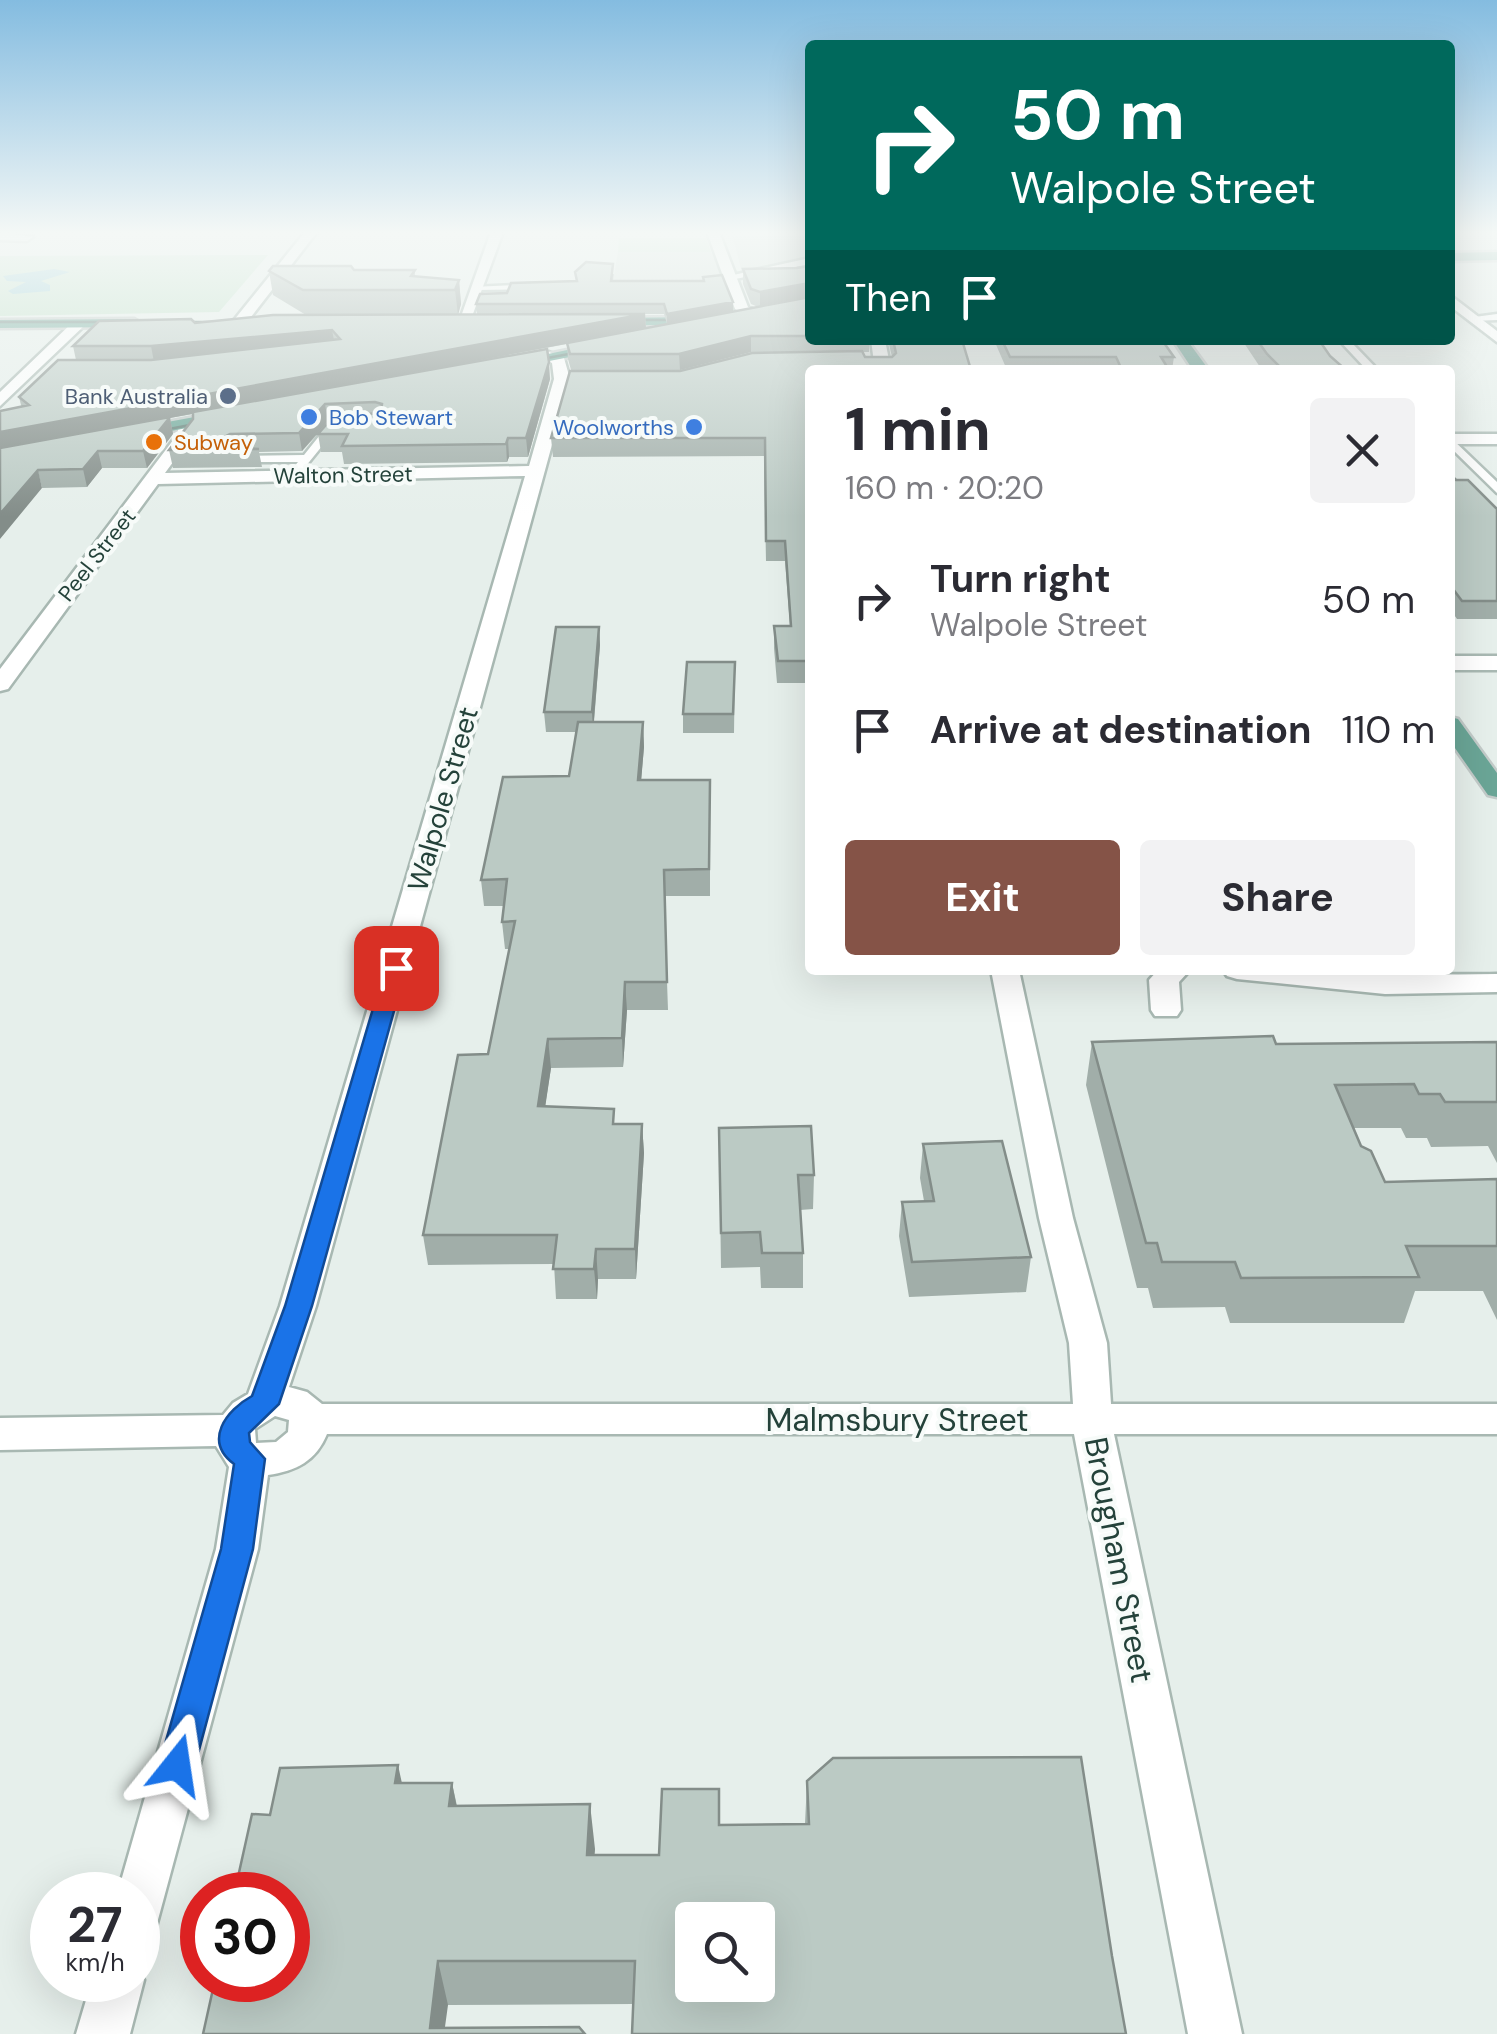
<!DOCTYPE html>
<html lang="en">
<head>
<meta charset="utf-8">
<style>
  :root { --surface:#fff; --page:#f2f2f3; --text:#2b2b33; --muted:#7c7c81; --accent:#855347 }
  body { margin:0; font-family:"DM Sans",sans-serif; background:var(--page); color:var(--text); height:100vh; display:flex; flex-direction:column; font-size:38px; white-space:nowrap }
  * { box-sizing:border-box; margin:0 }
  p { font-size:32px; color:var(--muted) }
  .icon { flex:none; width:55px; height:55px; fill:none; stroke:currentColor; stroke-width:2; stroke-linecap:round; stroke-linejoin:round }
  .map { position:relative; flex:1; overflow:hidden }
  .details { position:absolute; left:805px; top:365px; width:650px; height:610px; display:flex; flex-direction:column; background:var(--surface); border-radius:10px; box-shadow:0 10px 40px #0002 }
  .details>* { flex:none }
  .hud { position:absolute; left:805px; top:40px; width:650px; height:305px; border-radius:10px; box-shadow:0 10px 40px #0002; background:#00695c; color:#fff; overflow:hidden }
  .buttons { position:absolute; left:675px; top:1902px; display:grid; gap:20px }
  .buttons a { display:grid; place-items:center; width:100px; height:100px; border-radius:10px; background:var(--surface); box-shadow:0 10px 40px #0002; font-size:50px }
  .speed { position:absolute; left:30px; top:1872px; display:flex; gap:20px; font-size:50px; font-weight:700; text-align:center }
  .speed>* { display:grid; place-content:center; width:130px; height:130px; border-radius:50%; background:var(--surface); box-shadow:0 10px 40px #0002; line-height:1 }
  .speed small { font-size:25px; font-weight:400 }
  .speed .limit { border:15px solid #d22; background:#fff; color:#111 }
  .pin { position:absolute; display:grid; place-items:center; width:85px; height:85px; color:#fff; margin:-42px; border-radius:20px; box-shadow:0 5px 15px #0006 }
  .me { position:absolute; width:110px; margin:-55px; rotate:15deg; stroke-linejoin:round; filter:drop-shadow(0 0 8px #0008) }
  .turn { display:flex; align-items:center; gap:35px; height:210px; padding:0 40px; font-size:45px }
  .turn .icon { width:130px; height:130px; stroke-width:2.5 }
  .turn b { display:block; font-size:70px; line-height:85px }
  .then { display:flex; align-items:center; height:95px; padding:0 40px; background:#0003; gap:20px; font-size:38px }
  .round { display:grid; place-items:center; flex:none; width:105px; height:105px; border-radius:10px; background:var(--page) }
  .summary { display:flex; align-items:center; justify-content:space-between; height:170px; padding:0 40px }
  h1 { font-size:60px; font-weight:700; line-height:75px }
  .primary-button { display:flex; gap:20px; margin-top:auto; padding:20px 40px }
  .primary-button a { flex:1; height:115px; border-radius:10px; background:var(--accent); color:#fff; font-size:40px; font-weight:700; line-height:115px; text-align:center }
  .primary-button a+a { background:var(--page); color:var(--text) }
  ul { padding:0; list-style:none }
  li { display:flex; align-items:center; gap:30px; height:130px; padding:0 40px }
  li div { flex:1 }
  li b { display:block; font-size:38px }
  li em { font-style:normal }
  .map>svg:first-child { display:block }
  .built { fill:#d4dfda }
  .green { fill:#bfe0c8 }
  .water { fill:#8ec9d4 }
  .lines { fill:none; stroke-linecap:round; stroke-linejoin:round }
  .service-casing { stroke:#a8b8b2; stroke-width:5 }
  .minor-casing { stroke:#a8b8b2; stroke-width:5 }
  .primary-casing { stroke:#c2cac8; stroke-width:5 }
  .service { fill:#fff; fill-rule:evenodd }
  .minor { fill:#fff; fill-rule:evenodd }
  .primary { fill:#6aa596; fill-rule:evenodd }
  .tram { stroke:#5f7d75; stroke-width:2.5 }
  .wall { fill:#a1aea9; fill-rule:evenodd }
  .shaded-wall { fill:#838d89 }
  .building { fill:#bbcac4; stroke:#838d89; stroke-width:2.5; fill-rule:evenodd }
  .route { fill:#1a73e8; stroke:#114b97; stroke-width:2.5 }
  .service-dot { fill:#5c6f8a; stroke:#f7fbf9; stroke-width:4 }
  .shop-dot { fill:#3f7fe0; stroke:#f7fbf9; stroke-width:4 }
  .food-dot { fill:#e8710a; stroke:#f7fbf9; stroke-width:4 }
  .labels { text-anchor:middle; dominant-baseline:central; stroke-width:8; stroke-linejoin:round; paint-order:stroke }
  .far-service-label { font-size:22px; fill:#4e5e75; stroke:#f7fbf9; text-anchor:end }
  .far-shop-label { font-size:22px; fill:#366cbe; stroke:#f7fbf9; text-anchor:start }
  .far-food-label { font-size:22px; fill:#c56008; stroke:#f7fbf9; text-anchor:start }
  .far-street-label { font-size:22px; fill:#24423a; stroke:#f7fbf9 }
  .street-label { font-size:28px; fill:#24423a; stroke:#f7fbf9 }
  .near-street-label { font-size:32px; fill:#24423a; stroke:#f7fbf9 }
</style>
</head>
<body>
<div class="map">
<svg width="1497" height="2034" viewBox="0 0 1497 2034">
  <rect width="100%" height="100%" fill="#e6efeb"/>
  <path class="built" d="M810,236v59l-67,-18 -10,-40z
    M618,252h93l15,28 3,32 -246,4 10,-23 118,-1z"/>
  <path class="green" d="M619,238h87l5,14h-93z
    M268,255l-49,57 -219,4v-60z"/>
  <path class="water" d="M54,269l16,3 -29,9 9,4v6l-37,3 -5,-3 18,-9 -19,-1 -4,-5z"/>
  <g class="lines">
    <defs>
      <path id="service" d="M810,258v6l-100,20 -4,-3z
        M534,284l3,5 -61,1 -4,-3z
        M1497,314v6l-25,1 -5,-3z
        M1339,340h10l29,30h-11z
        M328,425l15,2 -8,3 -38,47 -10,-2 11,-13h-62l-6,-3 6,-3 68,-1z
        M1450,437l47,45v11l-47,-46z"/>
      <path id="minor" d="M0,232l33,5 -6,4 -27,-1z
        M305,232h12l-73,94h-10v-6z
        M491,232h12l-33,90 -12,3z
        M707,232h12l29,75 15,6v6h-10l-18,-10z
        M1450,295l47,36v11l-47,-36z
        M75,320l12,3 -87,83v-14z
        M871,340h14l6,30h-16z
        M549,352l15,6 6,21 -254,927 -27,81 18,5 15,12h751l-4,-61 -30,-125 -48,-248h28l54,248 34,125 4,61h386v30h-383l128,600h-54l-114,-600h-747c-11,27 -31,37 -59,41l-10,74 -102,378 -18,7v-39h-21l99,-346 13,-82 -13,-21 -216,4v-32l223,-3 10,-12 15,-9 32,-88 245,-830 -367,8 -150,205 -8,2v-22l177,-234 3,-14h12l1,14 -28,38 364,-7 25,-87 -2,-16 -10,-7zM275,1416l14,4 -1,12 -12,10 -20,1 -1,-14z
        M1450,434h47v10h-47z
        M1450,656h47v14h-47z
        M1158,970h32l-11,12 2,28 -4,6h-22l-4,-6 -2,-30z
        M1223,970c91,0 182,6 274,4v18l-112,2 -148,-15 -10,-3z
        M138,1964l6,16 -14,54h-54l16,-54h46z"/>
      <path id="primary" d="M1497,252v8l-47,1v-8z
        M704,317l5,1v6l-104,2 -7,-4 7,-4z
        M0,320l134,-1 7,4 -7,4 -134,1z
        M1173,340h14l22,30h-16z
        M606,342l5,1v6l-103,20 -8,-5z
        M227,411l8,5 -2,3 -98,19 -8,-5 8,-5z
        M1450,717l8,2 39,54v24l-9,-2 -38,-54z"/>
    </defs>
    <use href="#service" class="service-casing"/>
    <use href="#minor" class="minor-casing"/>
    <use href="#primary" class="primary-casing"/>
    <use href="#service" class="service"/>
    <use href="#minor" class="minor"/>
    <use href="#primary" class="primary"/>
    <path class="tram" d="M616,320h80
      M0,322h126
      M166,322h70
      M521,363l74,-14
      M143,434l73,-14"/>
  </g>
  <path class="wall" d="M810,266v74h59v12h-6l2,5h27l-4,-17h74l9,30h-161v313h-33l-3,-35v-22h16l-5,-65h-19l-2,-105 -211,1 -2,-19 129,-67 109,-19h-38l-71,18h-109l-3,-11 -1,-15 -171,32 154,3 -22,78h-19l-2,5 -163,2 -2,-12h-21l-3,-18 12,-13 -28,30 -43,1 3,15 -89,1 -4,-18 24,-31v-5l-23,4 3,16 -26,34h-45l-15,19 -45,1 -23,-91 57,-37 -3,-14 122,-23 111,-8 -33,-20 -4,-24 146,-1v7l44,3 2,24 -3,10h19l-1,-10 31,-11 69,-12 -1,-9 39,2 -1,7h90v-4l30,25v10l25,-5 -7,-3 -8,-20v-15l54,-1zM645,314h19l3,10 -21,4z
    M994,340h168l12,17 -2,13h-165z
    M1242,340h77l11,16 16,14h-84z
    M1450,474l47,35v110h-40l-7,-10z
    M599,627l1,18 -6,77h49l1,25 -3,33h69v116h-46l4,114h-41l-4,57 -72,1 -6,38 70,18h27l2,29 -8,126h-38l-1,20h-41l-2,-35 -126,1 -5,-30 65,-181 21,-105h-4l-3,-27 2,-16h-20l-3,-26 88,-104 7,-44h-30l-2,-20z
    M735,662l-1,71h-51v-19z
    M1092,1042l184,2 221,-2v121l-9,-17 -57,1 -4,-9h-21l-5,-10h-48l8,18 24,36 112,-3v141l-14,-29h-68l-11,32h-174l-5,-16 -72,1 -5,-20h-11l-51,-203z
    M719,1128l95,47 -1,34 -13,1 3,43v35h-42l-1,-21 -39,1z
    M923,1144l108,113 -5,35 -117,5 -10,-61 3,-34 22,-1 -4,-23z
    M807,1781l305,175 -479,48 -185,1 -245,29 67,-219 132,-32h50l5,23 138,43 -1,6h65l61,-30 85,-1z"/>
  <path class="shaded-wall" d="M459,280l2,24 -3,11 -3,-25z
    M810,283l-1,15 -49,10v-16z
    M733,302v10l-66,13v-11z
    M645,314l1,15 -476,89 3,16 -26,34 -4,-17 -143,-1v-18z
    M332,330l3,15 -181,17 -3,-16z
    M751,336v16l-71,18 -1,-16z
    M549,362l1,17 -22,78 -2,-19z
    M325,404l3,17 -26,30 -3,-18z
    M230,434l2,15h-10l-2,-10z
    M508,438l1,19 -2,5 -1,-18z
    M98,451l4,17 -15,19 -4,-18z
    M38,470l4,18 -42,51v-25z
    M599,627l1,18 -7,86 -1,-19z
    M643,722l1,25 -5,59 -1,-26z
    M625,982l2,28 -4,57 -1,-29z
    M548,1039l3,29 -10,67 -3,-29z
    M642,1124l2,29 -8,126 -1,-30z
    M596,1249l2,30 -1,20 -3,-30z
    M398,1765l10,46 -13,-28z
    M452,1783l9,45 -12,-22z
    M590,1804l5,45 -4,51 -4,-45z
    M438,1961l10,44 -4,29 -14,-6z"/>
  <path class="building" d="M586,262l27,2 -2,17h93l-1,-4 19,-2 11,27 -66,12 -3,-10h-188l4,-10 27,-1 4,-10 66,-2 -2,-9z
    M273,266h78l3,4h61l-4,6 48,4 -4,10h-152l-34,-19z
    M810,266v17l-50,9 -9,-3 -8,-20 54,-1z
    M810,297v39h-59l-72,18h-109l-3,-11z
    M645,314l-645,118v-21l29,-6 -10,-8 39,-37h93l189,-21 -8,-9 -181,16h-78l26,-25 92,-2 4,4 78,-8z
    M893,340h69l9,30h-161v291h-32l-4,-35h17l-6,-85h-19l-1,-103h-214l19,-67h110l72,-18 110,-2 3,6h27l4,-4z
    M1002,340h160l12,17h-13l8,13h-47l-6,-13h-106z
    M1257,340h62l11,16 16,14h-63l-16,-16z
    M547,349l2,13 -23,76h-18l-2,6 -164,2 6,-12h-30l16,-18 47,-3 1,-9 -7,-2 -50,2 -26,29 -69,1 -10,5 8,8 31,2 -90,1 24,-31v-7z
    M170,417l-27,34h-45l-15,18 -45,1 -38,44v-66z
    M1450,474l6,6h12l29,29v92h-35l-12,-16z
    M556,627h43l-7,85h-48z
    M687,662h48l-2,52h-50z
    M578,722h65l-5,58h72l-1,89 -45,1 3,112h-42l-3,56 -74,1 -10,67 76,3 -1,15h29l-7,125h-39l-2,20h-41l4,-34h-134l35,-180 30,-1 27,-133 -13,1 5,-43 -26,1 22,-103 66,-1z
    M1273,1036l3,8 221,-2v60h-52l-5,-8h-21l-5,-10 -79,1 26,61 10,5 14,31 112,-3v67h-91l13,31 -178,1 -6,-16h-73l-5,-19h-11l-54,-201z
    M811,1126l3,49h-16l5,78h-41l-2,-21 -39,1 -2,-105z
    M1002,1141l29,116 -119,5 -10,-60 32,-1 -11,-57z
    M1081,1757l31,199 14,78h-494l3,-73h-197l-8,67 149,-1 6,7h-382l12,-54h73v-85h-54l18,-81 18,1 10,-47 118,-3 -3,18h57l-3,23 141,-2 -3,51h72l3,-66h57v36l90,-1 -2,-43 26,-23zM692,1920h66v65h-66z"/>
  <linearGradient id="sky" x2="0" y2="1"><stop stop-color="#84bce0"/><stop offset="0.45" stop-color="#f4f8f6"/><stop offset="1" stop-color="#f4f8f6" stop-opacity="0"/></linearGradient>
  <rect width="1497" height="517" fill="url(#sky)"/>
  <path class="route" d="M396,962l10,6 -94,338 -33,98 -30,29 1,9 15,17 -12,90 -58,216 -5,12 -13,5 -12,-5 -6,-12 62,-216 13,-85c-31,-23 -8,-54 18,-68l33,-90 100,-338z"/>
  <circle class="service-dot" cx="228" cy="396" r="10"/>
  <g class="shop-dot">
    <circle cx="309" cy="417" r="10"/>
    <circle cx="694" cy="427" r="10"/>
  </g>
  <circle class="food-dot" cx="154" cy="442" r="10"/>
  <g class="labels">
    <g class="far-service-label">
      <text x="208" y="396">Bank Australia</text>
    </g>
    <g class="far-shop-label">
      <text x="329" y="417">Bob Stewart</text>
      <text x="674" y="427" text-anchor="end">Woolworths</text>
    </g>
    <g class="far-food-label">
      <text x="174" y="442">Subway</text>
    </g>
    <g class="far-street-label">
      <text transform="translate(343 475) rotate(-1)">Walton Street</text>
      <text transform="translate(97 555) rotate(-52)">Peel Street</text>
    </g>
    <g class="street-label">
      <text transform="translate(443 799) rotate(-74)">Walpole Street</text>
    </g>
    <g class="near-street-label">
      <text x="897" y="1420">Malmsbury Street</text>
      <text transform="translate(1119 1560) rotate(79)">Brougham Street</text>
    </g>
  </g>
</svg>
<div class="buttons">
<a><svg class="icon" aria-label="search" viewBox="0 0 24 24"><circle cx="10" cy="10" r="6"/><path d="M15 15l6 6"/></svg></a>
</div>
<div class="speed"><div>27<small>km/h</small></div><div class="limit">30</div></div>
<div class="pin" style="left:396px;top:968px;background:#d93025"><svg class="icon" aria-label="arrive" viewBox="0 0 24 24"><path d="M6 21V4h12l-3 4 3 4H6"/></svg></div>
<svg class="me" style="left:177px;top:1765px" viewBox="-20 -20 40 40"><path d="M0-17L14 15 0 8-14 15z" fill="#1a73e8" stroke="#fff" stroke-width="4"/></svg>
<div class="hud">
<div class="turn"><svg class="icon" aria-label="right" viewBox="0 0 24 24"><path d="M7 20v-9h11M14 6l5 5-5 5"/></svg><div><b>50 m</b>Walpole Street</div></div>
<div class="then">Then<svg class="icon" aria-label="arrive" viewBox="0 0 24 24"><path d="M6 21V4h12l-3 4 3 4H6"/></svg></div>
</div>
<section class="details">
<div class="summary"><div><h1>1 min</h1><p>160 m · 20:20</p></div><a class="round"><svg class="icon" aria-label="close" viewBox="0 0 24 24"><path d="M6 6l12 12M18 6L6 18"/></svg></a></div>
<ul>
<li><svg class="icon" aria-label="right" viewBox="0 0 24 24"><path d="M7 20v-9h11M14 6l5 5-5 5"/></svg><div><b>Turn right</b><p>Walpole Street</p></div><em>50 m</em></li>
<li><svg class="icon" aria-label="arrive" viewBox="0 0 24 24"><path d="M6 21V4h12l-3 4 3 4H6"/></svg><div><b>Arrive at destination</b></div><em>110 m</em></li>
</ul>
<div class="primary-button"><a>Exit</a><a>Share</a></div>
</section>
</div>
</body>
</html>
